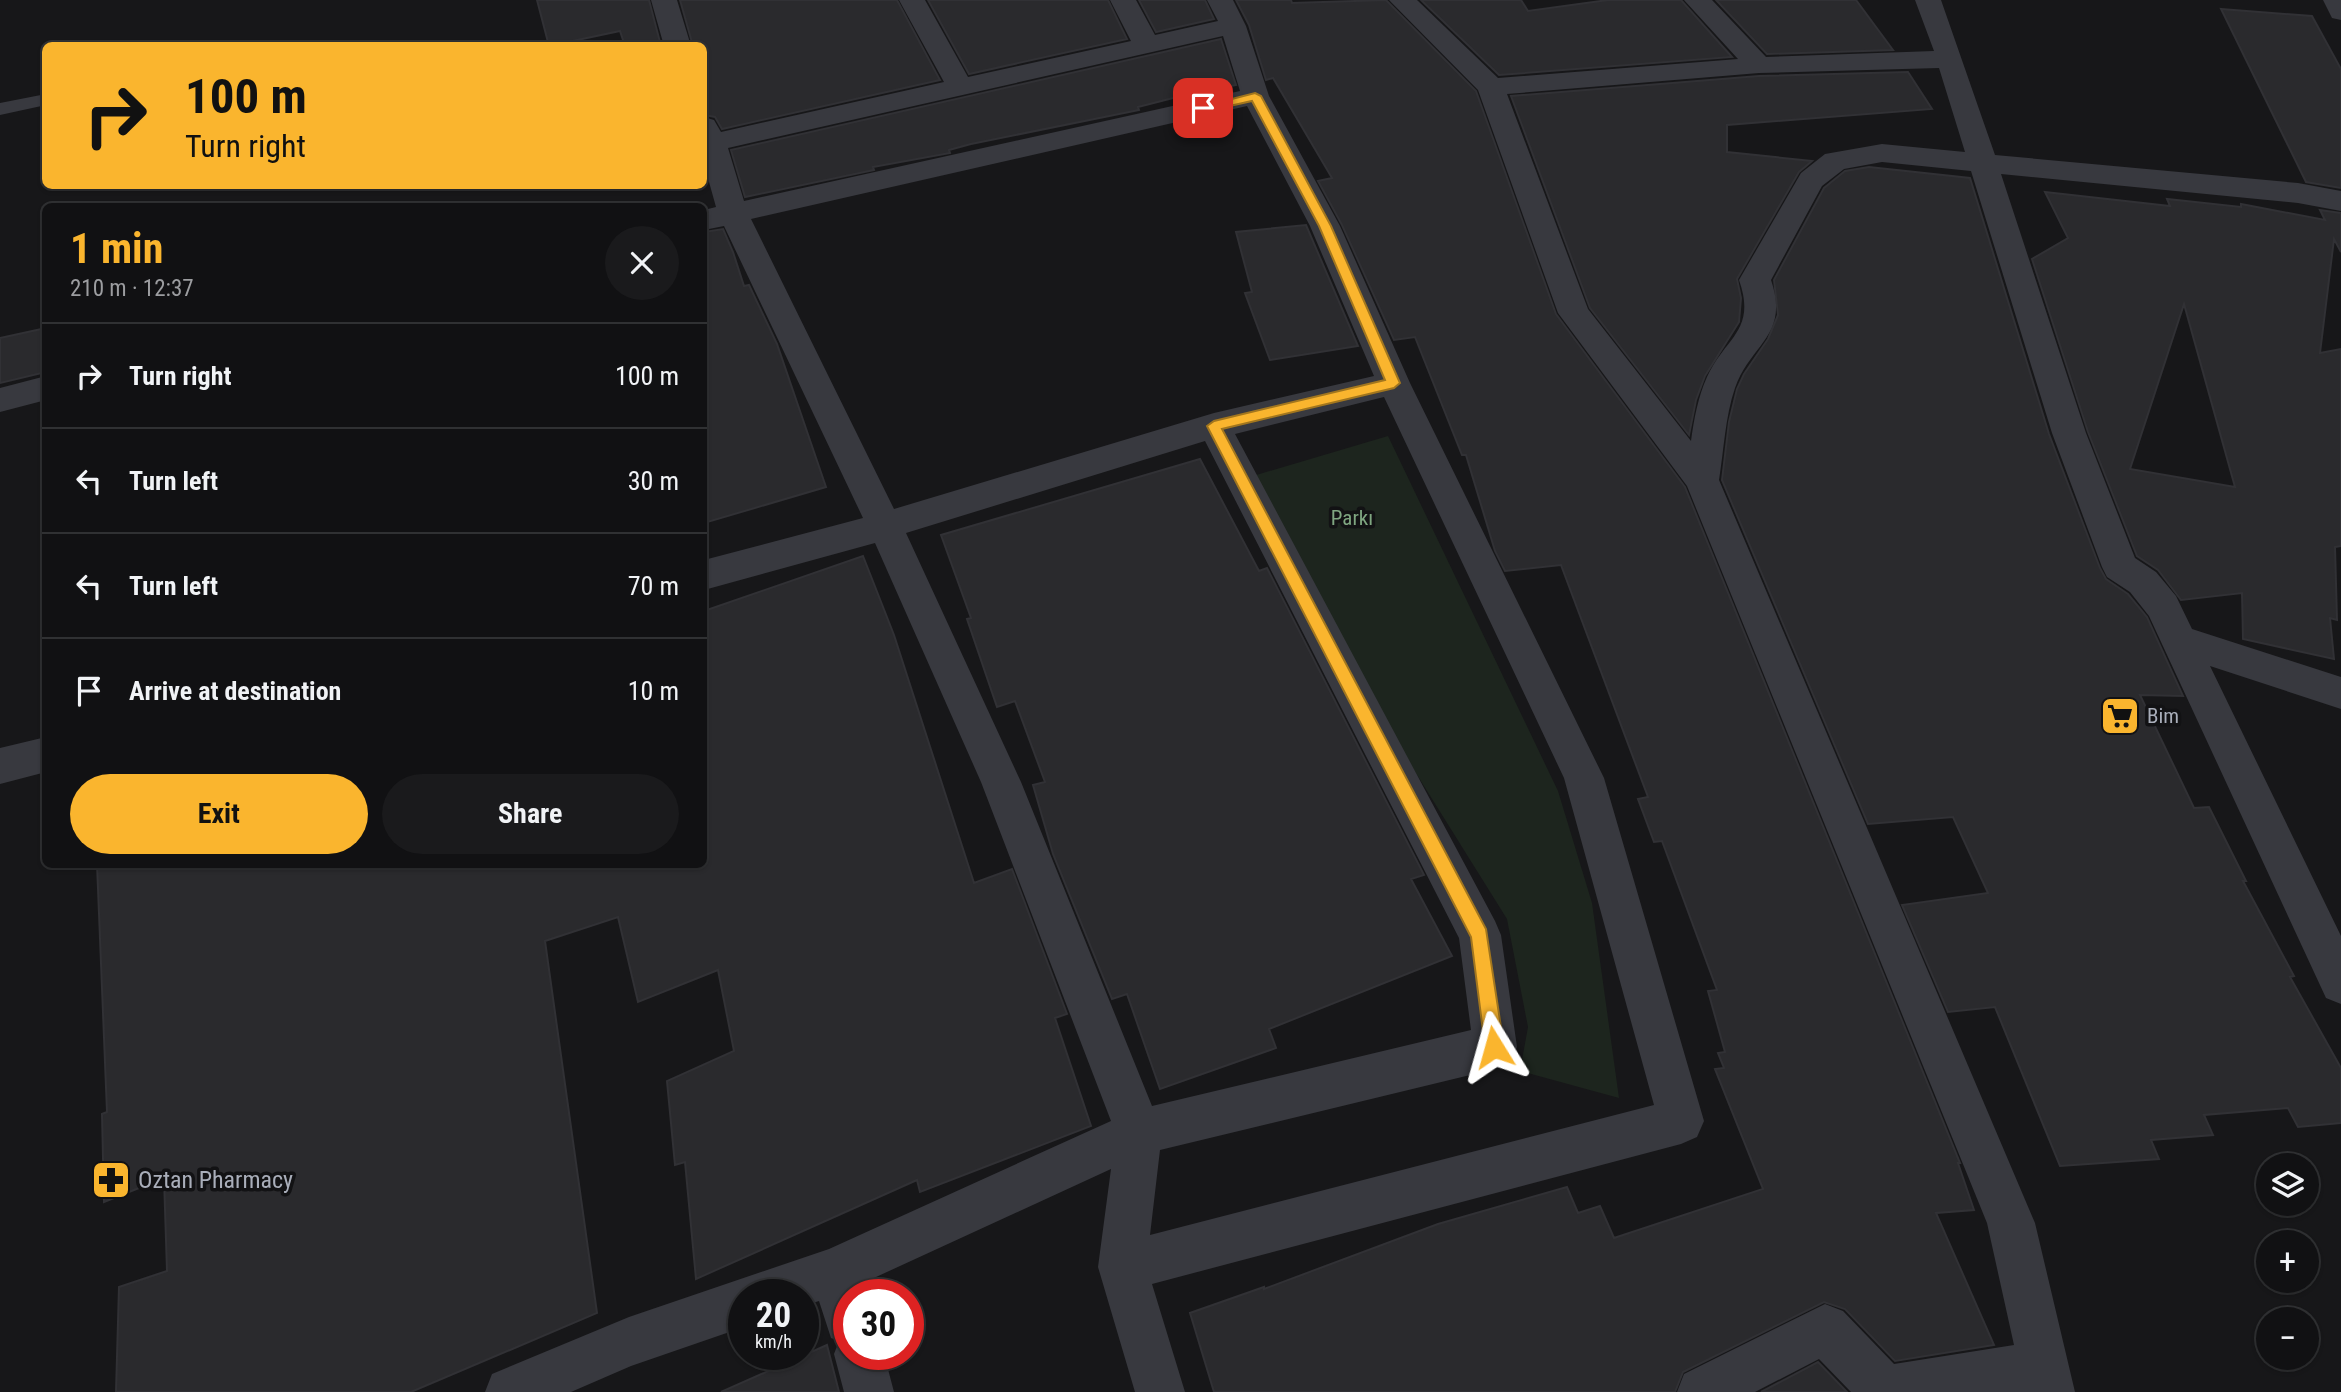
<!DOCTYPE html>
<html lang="en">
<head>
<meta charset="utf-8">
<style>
  :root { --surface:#111113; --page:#1a1a1c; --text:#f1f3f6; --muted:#9c9da0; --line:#303133; --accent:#fab52e }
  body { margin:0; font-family:"Roboto Condensed",sans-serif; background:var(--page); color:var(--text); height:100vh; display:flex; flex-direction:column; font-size:26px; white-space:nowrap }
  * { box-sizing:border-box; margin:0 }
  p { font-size:23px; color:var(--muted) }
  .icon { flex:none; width:38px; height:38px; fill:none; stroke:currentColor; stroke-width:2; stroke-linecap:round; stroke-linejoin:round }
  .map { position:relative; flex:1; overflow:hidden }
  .drawer { position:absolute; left:42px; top:203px; width:665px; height:665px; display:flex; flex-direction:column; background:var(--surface); border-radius:10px; box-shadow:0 2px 5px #0004,0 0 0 2px var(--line) }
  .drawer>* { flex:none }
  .guide { position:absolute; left:42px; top:42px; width:665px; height:147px; border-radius:10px; box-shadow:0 2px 5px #0004,0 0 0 2px var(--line); background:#fab52e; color:#111; overflow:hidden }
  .controls { position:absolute; left:2256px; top:1153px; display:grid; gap:14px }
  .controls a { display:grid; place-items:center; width:63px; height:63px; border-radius:50%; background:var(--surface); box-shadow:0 2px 5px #0004,0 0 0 2px var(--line); font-size:35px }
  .speed { position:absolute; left:728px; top:1279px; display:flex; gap:14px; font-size:35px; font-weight:700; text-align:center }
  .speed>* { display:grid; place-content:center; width:91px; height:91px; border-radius:50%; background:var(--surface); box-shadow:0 2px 5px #0004,0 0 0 2px var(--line); line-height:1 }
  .speed small { font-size:18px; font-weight:400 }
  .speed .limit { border:10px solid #d22; background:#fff; color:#111 }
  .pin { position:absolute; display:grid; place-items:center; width:60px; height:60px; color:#fff; margin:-30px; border-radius:14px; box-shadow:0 4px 10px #0006 }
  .me { position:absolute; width:77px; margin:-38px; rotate:352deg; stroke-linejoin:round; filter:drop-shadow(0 0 5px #0008) }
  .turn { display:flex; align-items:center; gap:24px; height:147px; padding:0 28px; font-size:32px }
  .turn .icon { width:91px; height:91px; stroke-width:2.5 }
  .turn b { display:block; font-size:49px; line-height:60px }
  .round { display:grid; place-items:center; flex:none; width:74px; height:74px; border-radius:37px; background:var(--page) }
  .summary { display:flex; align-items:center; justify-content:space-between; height:119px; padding:0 28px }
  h1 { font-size:42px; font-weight:700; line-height:52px; color:var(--accent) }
  .cta { display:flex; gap:14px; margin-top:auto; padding:14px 28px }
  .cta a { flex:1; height:80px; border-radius:42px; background:var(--accent); color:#111; font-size:28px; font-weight:700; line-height:80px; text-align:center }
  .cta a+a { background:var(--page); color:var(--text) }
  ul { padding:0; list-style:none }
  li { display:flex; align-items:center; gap:21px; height:105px; padding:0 28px; border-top:2px solid var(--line) }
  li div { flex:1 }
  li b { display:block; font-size:26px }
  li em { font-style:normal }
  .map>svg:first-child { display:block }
  .green { fill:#1d251e }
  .building { fill:#2a2a2d; stroke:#313135; stroke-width:2; fill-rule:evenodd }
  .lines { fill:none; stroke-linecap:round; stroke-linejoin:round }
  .lane { fill:#38393f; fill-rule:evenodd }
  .street { fill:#38393f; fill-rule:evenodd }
  .route { fill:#fab52e; stroke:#a2761e; stroke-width:2 }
  .labels { text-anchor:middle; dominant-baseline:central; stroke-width:7; stroke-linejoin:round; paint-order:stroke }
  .park-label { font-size:21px; fill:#7fa681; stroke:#121214 }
  .poi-label { font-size:21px; fill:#a9aeba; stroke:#121214; text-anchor:start }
  .near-poi-label { font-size:24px; fill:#a9aeba; stroke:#121214; text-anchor:start }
</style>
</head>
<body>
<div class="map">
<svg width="2341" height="1392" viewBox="0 0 2341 1392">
  <rect width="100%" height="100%" fill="#171719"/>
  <path class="green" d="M1388,436l170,355 34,112 27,195 -99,-27 8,-44 -21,-108 -93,-149 -161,-294z"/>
  <path class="building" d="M537,0h112l12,46h-36l-5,-15 -71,15z
    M680,0h217l43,80 -218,49 -7,-12 -11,-2v-69h-11z
    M928,0h180l19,39 -158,35z
    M1139,0h66l9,19 -58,13z
    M1236,0h55l1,3 94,-3 90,91 80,223 129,173 275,676h-2l16,47 -38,3 58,132 -99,16 -50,-52 -21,-7 -141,70 -8,20h-461l-24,-79 74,-26v2l174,-65 129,-37 11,26 22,-7 14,32 149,-49 -48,-120 9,-1 -6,-15 7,-1 -17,-61 9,-1 -55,-149 -8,1 -16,-43 10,-2 -87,-232 -56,6 -10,-20 -29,-96h-4l-47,-118 -21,3 -52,-115 -24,-44 14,-3 -59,-100 -7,2 -17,-55z
    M1421,0h100l7,11 80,-11h73l51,57 -233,18z
    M1716,0h140l37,50 -126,4z
    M2221,9l91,7 29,53v119l-35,-6z
    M1221,39l15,46 -55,11 -43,11 1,3 -168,34 -22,6 1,3 -77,14 1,3 -129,27 -14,-47z
    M1908,72l24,37 -205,16v27l85,9 -13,11 -62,107 4,19 -2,24 -34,54 -9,24 -7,35 -99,-127 -79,-212 248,-20z
    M1869,167l101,11 79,256 51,134 6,11 22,15 19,23 36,79 -43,-1 54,113 15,-1 37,74h-3l51,95 -4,1 51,91v55l-43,4 -10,-19 -84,7 9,20 -62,5 8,19 -99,7 -65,-159 -47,5 -46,-107 86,-12 -35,-76 -85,7 -146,-344 7,-58 8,-33 7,-15 24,-35 10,-24 -4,-35 50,-92 21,-17z
    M2045,192l125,14 -3,-7 74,8v-3l84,16 -5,-10 21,3v39l-7,-13 -14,114 21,-4v197l-6,1 2,73 -7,-2 4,41 -91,-20 -1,-46 -61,7 -23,-30 -21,-14 -49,-124 -56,-173 36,-21zM2184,304l51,183 -105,-18z
    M1306,225l52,121 -88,14 -25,-67 7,-1 -16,-60z
    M723,229l10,23 11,34 5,-1 28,59 49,143 -122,36v-291z
    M46,328v44l-46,11v-45z
    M1200,459l59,112 8,-3 157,307 -13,4 41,77 -183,73 7,19 -116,41 -33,-95 -15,5 -59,-145 -20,-69 12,-3 -30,-81 -18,6 -30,-88 4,-1 -30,-83z
    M863,556l31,79 80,248 38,-14 55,145 -12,4 36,108 -171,66 -3,-12 -221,99 -11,-117 -10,3 -8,-84 67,-30 -16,-81 -80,32 -20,-85 -73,24 52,372 -186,79h-295l3,-105 48,-16 -3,-93 -60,24 -2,-88 5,-2 -10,-248h607v-253z
    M827,1345l12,47h-118z
    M1818,1362l29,30h-86z"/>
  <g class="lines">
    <path class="lane" d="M46,94v11l-46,10v-12z"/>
    <path class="street" d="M651,0h26l14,46h-27z
      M899,0h26l43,77 163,-36 -21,-41h26l19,35 63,-14 -11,-21h26l13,26 23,70 71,130 70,157 194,395 100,343 -7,16 -16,7 -529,140 33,108h-50l-37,-125 13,-98 -248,114 3,12h-17v59h35l10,38h-50l-10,-38 5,-13 -8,-3 -12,-37 -16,5v-11h-59v32l-113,39 -60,26h-86l7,-18 137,-57 200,-68 282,-128 -130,-339 -106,-239 -171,47v-30l159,-42 -139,-292 -20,4v-20l12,-3 -12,-43v-47l10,3 7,12 223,-50zM1223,36l17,55 -496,110 -16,-53zM1247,106l63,120 64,150 -160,37 -320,96 -143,-290zM1384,397l180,381 90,327 -504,130 10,-85 335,-81 16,-6 6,-16 -16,-112 -6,-14 -260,-487zM1205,441l254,497 12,92 -319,76 -131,-324 -115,-249z
      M1389,0h28l81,78 240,-19 -54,-59h28l54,57 168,-6 -19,-51h26l54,155 303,28 43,8v20l-43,-8 -297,-29 85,259 49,125 21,14 20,24 16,33 149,48v32l-131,-43 131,270v68l-15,-6 -177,-382 -19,-24 -23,-15 -5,-10 -50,-134 -81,-262 -89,-9 -38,7 -22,17 -51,94c19,56 -20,63 -36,108 -10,29 -11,62 -16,92l316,743 40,169h-224l-32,-33 -64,33h-78l7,-18 141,-70 18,7 51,53 120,-19 -27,-122 -300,-737 -129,-173 -80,-223zM1939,68l26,84 -83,-8 -57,10 -24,19 -62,107c18,51 -14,57 -32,97 -9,20 -13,42 -16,64l-103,-132 -81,-215 252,-21z
      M2323,0h18v20l-9,-2z
      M46,376v24l-46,12v-24z
      M46,737v35l-46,12v-36z"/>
  </g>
  <path class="route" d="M1255,93l6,3 70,130 69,157 -6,5 -172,41 264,500 18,118 -3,6 -7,3 -6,-3 -3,-6 -14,-110 -264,-511 7,-5 171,-41 -66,-154 -67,-125 -49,11 -6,-4z"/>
  <defs>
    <symbol id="supermarket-square" viewBox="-11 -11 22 22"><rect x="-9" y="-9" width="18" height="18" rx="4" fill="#fab52e" stroke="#121214"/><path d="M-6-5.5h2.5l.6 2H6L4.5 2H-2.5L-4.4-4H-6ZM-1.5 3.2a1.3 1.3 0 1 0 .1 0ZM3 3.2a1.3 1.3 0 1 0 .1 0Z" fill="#111"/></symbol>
    <symbol id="pharmacy-square" viewBox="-11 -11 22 22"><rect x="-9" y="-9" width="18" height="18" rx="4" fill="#fab52e" stroke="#121214"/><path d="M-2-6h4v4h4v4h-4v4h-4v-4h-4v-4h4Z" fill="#111"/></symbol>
  </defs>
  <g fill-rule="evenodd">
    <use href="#supermarket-square" x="2098" y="694" width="44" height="44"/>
    <use href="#pharmacy-square" x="89" y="1158" width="44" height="44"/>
  </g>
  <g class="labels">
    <g class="park-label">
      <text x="1352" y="518">Parkı</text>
    </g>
    <g class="poi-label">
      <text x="2147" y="716">Bim</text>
    </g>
    <g class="near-poi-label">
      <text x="138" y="1180">Oztan Pharmacy</text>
    </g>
  </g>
</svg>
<div class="controls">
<a><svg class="icon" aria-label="layers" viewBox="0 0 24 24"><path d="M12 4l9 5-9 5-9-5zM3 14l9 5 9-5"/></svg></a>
<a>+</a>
<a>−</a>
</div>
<div class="speed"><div>20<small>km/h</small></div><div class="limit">30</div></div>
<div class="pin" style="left:1203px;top:108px;background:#d93025"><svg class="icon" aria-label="arrive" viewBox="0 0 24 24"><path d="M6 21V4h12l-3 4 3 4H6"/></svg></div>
<svg class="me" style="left:1494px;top:1047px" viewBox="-20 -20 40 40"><path d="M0-17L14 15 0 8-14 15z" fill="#fab52e" stroke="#fff" stroke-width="4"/></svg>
<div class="guide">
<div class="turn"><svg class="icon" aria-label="right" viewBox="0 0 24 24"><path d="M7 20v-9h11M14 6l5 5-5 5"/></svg><div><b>100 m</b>Turn right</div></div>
</div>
<section class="drawer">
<div class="summary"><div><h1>1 min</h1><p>210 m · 12:37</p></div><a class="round"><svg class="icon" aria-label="close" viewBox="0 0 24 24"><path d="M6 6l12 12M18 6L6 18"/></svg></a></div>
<ul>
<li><svg class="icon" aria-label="right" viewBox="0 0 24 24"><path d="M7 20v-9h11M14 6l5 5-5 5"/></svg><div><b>Turn right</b></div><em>100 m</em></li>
<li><svg class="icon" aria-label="left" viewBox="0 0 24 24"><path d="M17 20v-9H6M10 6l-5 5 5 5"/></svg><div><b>Turn left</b></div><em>30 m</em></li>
<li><svg class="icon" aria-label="left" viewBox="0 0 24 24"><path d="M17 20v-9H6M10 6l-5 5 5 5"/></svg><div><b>Turn left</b></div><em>70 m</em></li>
<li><svg class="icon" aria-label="arrive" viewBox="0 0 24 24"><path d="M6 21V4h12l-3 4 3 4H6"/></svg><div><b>Arrive at destination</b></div><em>10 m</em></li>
</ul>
<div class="cta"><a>Exit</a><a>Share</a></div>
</section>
</div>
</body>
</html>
